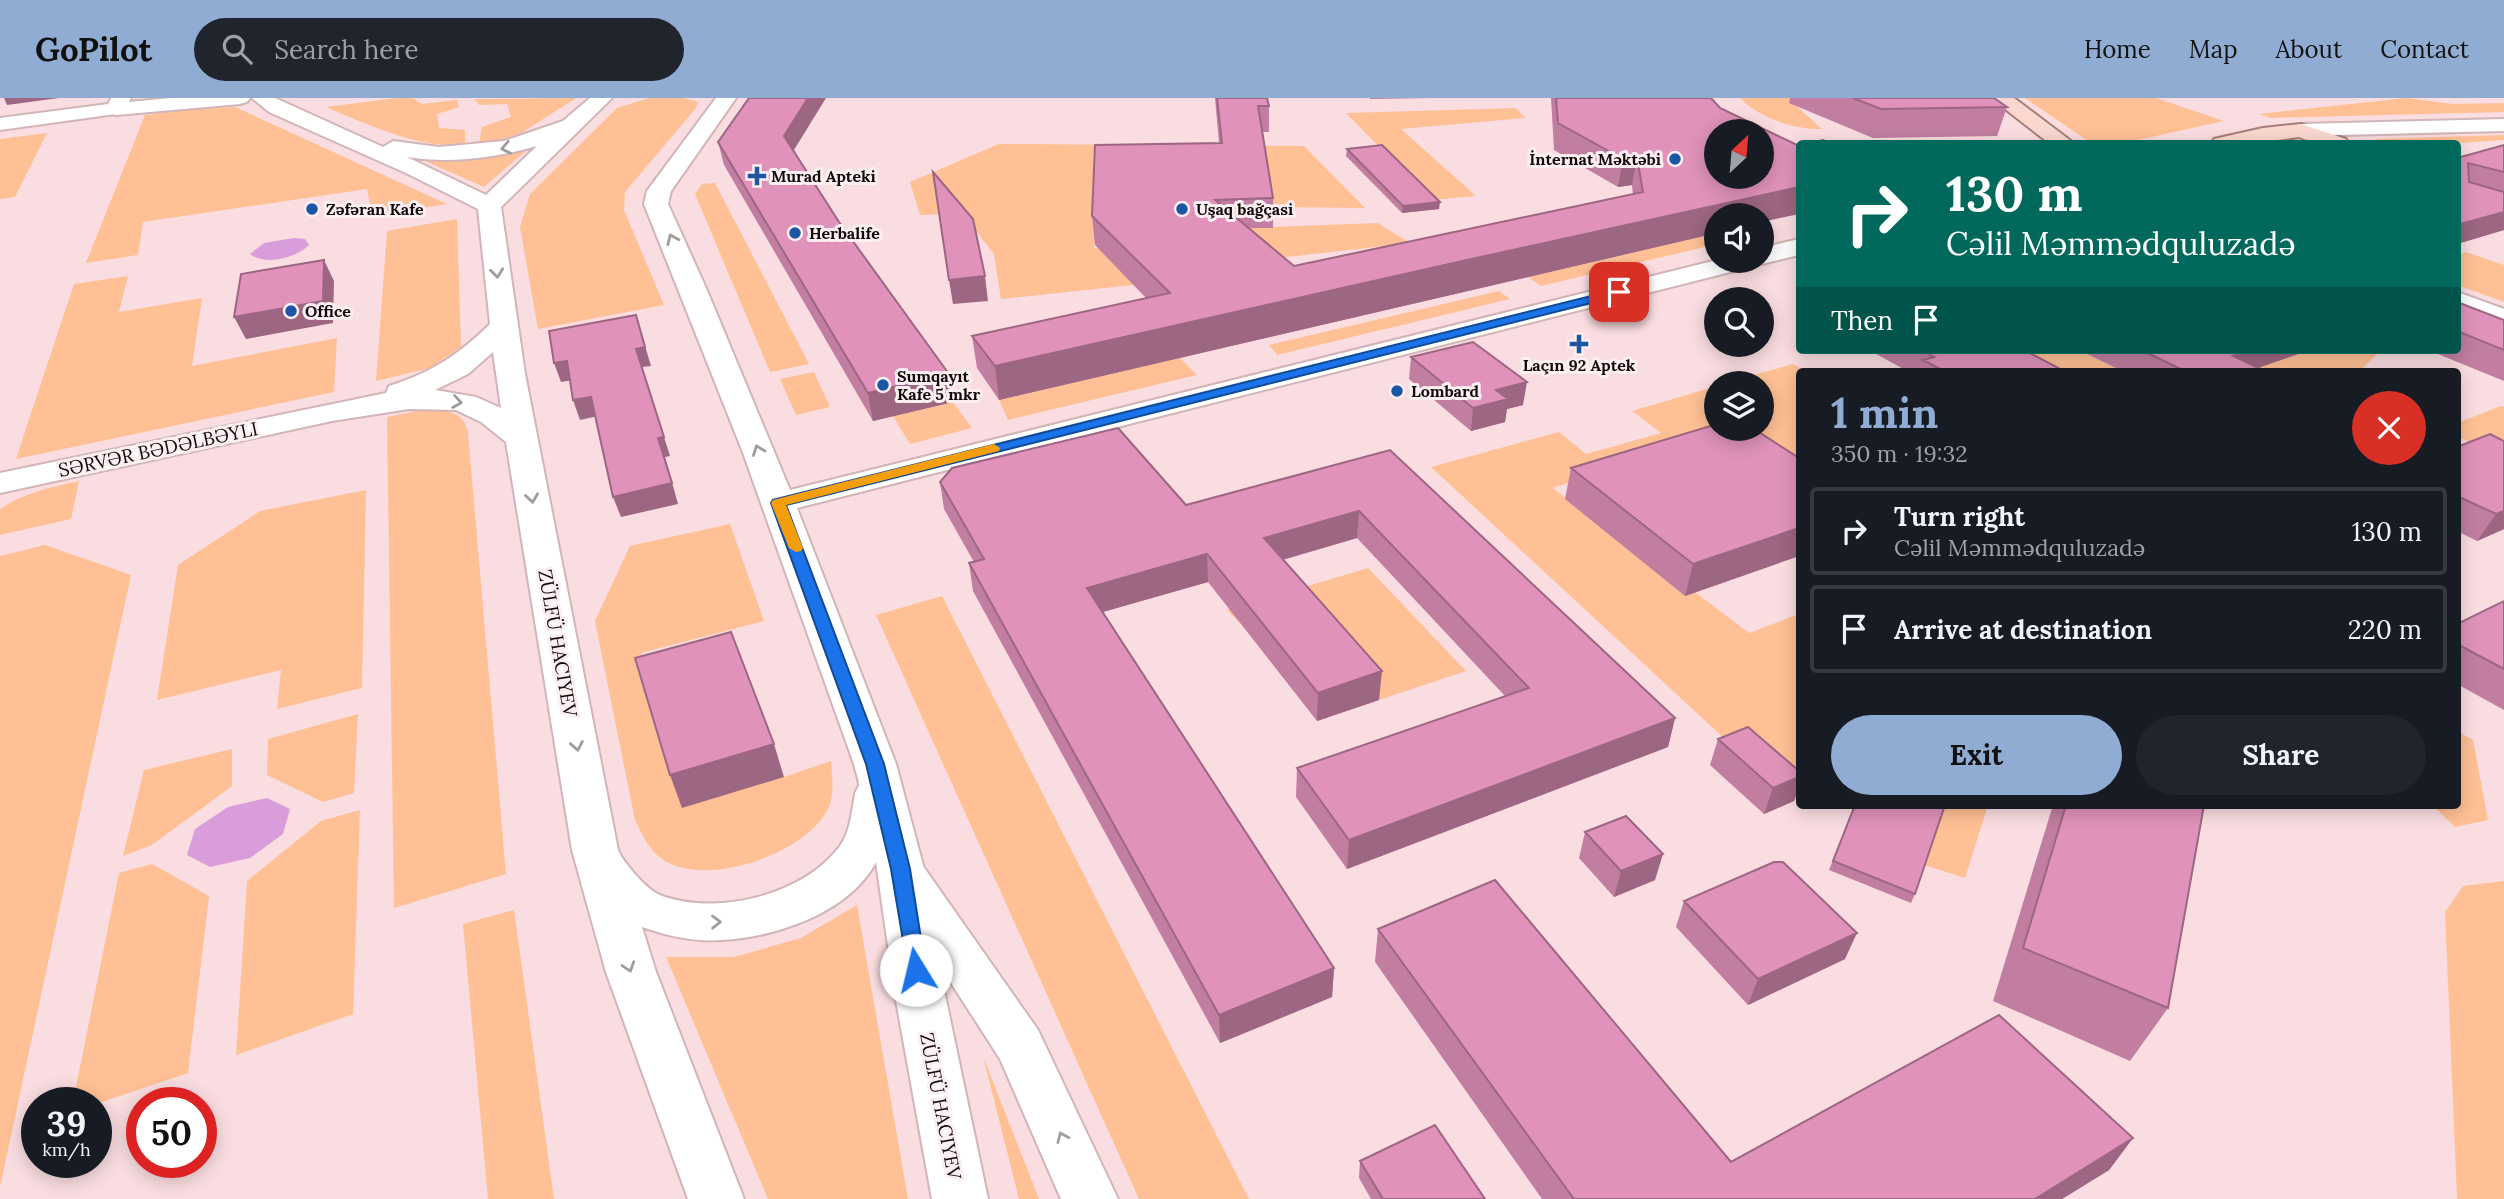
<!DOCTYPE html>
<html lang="en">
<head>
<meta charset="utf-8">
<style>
  :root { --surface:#171b24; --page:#20242c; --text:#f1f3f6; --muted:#9ea1a6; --line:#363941; --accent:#91acd2 }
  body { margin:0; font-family:Lora,serif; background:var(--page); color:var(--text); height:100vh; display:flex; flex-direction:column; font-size:26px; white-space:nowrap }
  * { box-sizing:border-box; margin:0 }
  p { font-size:23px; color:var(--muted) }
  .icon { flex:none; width:38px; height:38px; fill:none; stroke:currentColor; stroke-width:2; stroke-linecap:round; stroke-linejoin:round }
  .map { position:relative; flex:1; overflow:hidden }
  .details { position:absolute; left:1796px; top:270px; width:665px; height:441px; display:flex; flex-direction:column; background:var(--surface); border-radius:7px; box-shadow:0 4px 18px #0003 }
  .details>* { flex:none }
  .hud { position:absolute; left:1796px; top:42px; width:665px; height:214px; border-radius:7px; box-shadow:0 4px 18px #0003; background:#00695c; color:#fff; overflow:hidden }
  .needle { width:46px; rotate:26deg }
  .buttons { position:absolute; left:1704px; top:21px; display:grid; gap:14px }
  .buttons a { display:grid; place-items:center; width:70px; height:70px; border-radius:50%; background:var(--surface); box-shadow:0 4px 18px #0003; font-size:35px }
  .speed { position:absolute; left:21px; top:989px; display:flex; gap:14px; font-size:35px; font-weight:700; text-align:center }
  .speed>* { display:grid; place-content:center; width:91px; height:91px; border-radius:50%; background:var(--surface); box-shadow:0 4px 18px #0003; line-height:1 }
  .speed small { font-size:18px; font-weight:400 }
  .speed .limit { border:10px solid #d22; background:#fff; color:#111 }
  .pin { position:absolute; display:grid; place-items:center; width:60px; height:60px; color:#fff; margin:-30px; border-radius:14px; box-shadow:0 4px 10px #0006 }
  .me { position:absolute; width:77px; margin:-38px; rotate:351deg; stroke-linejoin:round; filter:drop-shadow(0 0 5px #0008) }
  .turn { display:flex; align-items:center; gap:24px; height:147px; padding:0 35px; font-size:32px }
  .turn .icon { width:91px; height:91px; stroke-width:2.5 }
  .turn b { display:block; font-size:49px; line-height:60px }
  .then { display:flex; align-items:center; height:66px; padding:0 35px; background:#0003; gap:14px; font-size:26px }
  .round { display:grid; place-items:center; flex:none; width:74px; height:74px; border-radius:37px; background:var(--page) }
  .summary { display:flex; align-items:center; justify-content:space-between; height:119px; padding:0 35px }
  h1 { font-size:42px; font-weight:800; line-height:52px; color:var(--accent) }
  .button { display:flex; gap:14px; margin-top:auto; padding:14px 35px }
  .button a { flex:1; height:80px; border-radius:42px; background:var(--accent); color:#111; font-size:28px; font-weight:800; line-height:80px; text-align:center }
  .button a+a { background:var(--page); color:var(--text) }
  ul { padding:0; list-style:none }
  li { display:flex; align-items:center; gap:21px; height:88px; margin:0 14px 10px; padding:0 21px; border:4px solid var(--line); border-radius:7px }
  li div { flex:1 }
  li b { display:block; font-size:26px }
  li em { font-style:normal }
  header { display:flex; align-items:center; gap:42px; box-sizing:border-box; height:98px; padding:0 35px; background:var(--accent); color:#111 }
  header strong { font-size:33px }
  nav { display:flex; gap:38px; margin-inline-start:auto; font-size:24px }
  .search { width:490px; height:63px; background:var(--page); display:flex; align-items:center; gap:18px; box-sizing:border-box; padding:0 24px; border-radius:38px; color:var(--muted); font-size:26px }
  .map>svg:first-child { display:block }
  .green { fill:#ffc095 }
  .water { fill:#d89dda }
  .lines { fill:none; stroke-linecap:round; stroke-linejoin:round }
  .street-casing { stroke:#d2b5b8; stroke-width:4 }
  .secondary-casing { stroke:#d2b5b8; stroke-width:4 }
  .primary-casing { stroke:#a77f77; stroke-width:4 }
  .street { fill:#fff; fill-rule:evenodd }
  .secondary { fill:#fff; fill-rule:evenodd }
  .primary { fill:#fad8d0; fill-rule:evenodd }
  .wall { fill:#c17ea0 }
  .shaded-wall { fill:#9d6682 }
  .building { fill:#e092ba; stroke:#9d6682; stroke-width:2; fill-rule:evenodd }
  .oneway { stroke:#a19d9d }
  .route { fill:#1a73e8; stroke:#114b97; stroke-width:2 }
  .slow { fill:#f59e0b }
  .poi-dot { fill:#1c56a7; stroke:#fbeff1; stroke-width:2.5 }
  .labels { text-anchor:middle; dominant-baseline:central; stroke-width:6; stroke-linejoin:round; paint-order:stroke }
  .far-poi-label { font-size:16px; font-weight:bold; fill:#130a0b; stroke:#fbeff1; text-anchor:start }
  .street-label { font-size:19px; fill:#130a0b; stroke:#fbeff1 }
</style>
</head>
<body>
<header>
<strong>GoPilot</strong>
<div class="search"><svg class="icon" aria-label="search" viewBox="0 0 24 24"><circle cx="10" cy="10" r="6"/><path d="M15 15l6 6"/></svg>Search here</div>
<nav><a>Home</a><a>Map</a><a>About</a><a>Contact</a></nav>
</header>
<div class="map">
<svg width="2504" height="1101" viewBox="0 0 2504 1101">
  <rect width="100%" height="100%" fill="#fadde0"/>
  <path class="green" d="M397,0h15l10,6 35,-4 2,7 -22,7 2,14 26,2v16c-50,1 -94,-20 -139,-39z
    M576,0l-56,36 -41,11 3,-18 29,-10 -4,-13 -28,1 -4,-6z
    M649,0h34l15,4 -2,6 -71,84 -1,18 40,95 -126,24 -18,-102 10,-33 87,-86z
    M1740,0h80l-27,5 29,26c-29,0 -61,-10 -82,-31z
    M2025,0h131l68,23 -100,22h-33z
    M2406,0l47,6 51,-1v9l-234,6 -11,-4z
    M235,9l212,97 -75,12 -5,-27 -224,33 -5,33 -52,8 59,-148 54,-7z
    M1516,10l9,10 -124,11 75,67 -45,4 -85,-87z
    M47,35l-32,64 -15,2v-60z
    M2504,37v5c-27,1 -108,11 -129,-1z
    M999,46l305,2 61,62 -95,-1 -174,26 -2,15 97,-2 28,-17 159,-6 32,20 -158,18 -119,24 -132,14 -7,-45 -32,-41 -42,2 -10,-33z
    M528,51l-44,38 -59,-26h32z
    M715,85l94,181 -39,8 -75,-178 7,-10z
    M457,121l4,128 -31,21 -54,13 11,-150z
    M1717,135v11l-176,42 -13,-9z
    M2466,154l38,13v37l-47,-17v-30z
    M128,178l-9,36 83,-14 -10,68 145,-28 -3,54 -318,67 58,-175z
    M1499,193l11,8 -233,56 -8,-10z
    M2018,252h61l43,21h-62z
    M2310,252h71l-21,21h-162z
    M1179,259l18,18 -189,45 -9,-20z
    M1793,266l12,7h-6v102l-216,5 -30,10 132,108 10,-4 54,41 50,-19v189l-59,-50 -309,-286 128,-35 27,22 75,-21 -29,-22 85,-25v43h45v-46h-37z
    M814,274l16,35 -34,8 -16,-36z
    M953,304l19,26 -62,16 -17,-28z
    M2501,308l3,1v52l-47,-23v-13z
    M428,311c19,2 36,2 40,24l38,441 -112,34 -7,-491z
    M79,383l-8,38 -71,16v-26c23,-16 51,-22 79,-28z
    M366,392l-4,198 -85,21 4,-39 -124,30 21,-135 82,-54z
    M730,426l34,97 -123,32 7,37 136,87 47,-16c1,17 4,33 -3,48 -22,45 -123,80 -166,50 -15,-11 -19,-24 -27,-39l-40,-199 35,-75z
    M45,447l86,30 -131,612v-631z
    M1368,470l98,103 -87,29 -80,-94 -58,18 -14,-14z
    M942,498l307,603h-110l-263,-584z
    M358,616l-4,79 -31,9 -56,-27 1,-36z
    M2457,633l16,9 15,80 -33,7 -23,-22h25z
    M232,651v37l-80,59 -29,11 21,-86z
    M1944,707h44l-23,73 -41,-13z
    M360,712l-7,204 -117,41 11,-174 74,-60z
    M152,766l57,32 -21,177 -92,31 -23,-2 46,-229z
    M2504,783v318h-47l-12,-287 18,-26z
    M857,807l51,294h-140l-102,-242h68l67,-19z
    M514,812l40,289h-66l-25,-275z
    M983,958l56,143h-20z"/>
  <path class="water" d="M294,140l11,1 4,6c-13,13 -44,21 -59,9l14,-11z
    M267,700l23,11 -7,25 -33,24 -40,9 -23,-12 8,-26 33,-22z"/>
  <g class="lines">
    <defs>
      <path id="street" d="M116,5l7,2 3,4 -3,4 -123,17v-12z
        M2457,194l47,17v17l-47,-17z
        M902,755l16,6 120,171 80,169h-57l-61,-140 -121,-188 7,-12z"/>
      <path id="secondary" d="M111,0h20l-2,4 42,-4h79l-3,4 -7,2 -124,11 -7,-2 -3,-4z
        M252,0h23l108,49 10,-6 46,6 65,-6 59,-20 27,-23h22l-111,109 24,167 93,476c3,8 10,15 15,22 8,9 18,20 29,24 56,20 142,-1 178,-50 11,-16 11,-33 15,-51 0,-4 3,-6 4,-10 0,-6 -4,-15 -5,-21l-112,-314 -98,-246 3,-13 69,-93h20l-65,93 -3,13 38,84 84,202 927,-230 45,1v-13l37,-9v16l-37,9 -5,-2 -3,4 -957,242 99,256 28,105 21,126 43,204h-56l-37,-204 -19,-133c-27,51 -100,75 -154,78 -28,2 -54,-4 -80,-13l14,45 88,227h-56l-82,-227 -34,-122 -66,-408 -25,-20 -25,-12 -47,-1 -77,12 -332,72v-20l386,-80 3,-7c42,-13 71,-32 101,-62l-12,-115 -72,-36 -137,-61zM537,48l-51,49 -79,-38c44,7 88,1 130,-11zM493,254l8,56 -25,-11 -41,-7 33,-16z
        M2504,21v12l-203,5 -7,-2 -4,-4 4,-4 7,-2z"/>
      <path id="primary" d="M1991,0h23l61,46h-25z
        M2301,26l45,15 2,5h-31l-18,-7 -49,7h-38l2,-5 49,-11z"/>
    </defs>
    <use href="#street" class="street-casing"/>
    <use href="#secondary" class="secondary-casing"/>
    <use href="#primary" class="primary-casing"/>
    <use href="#street" class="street"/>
    <use href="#secondary" class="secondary"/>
    <use href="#primary" class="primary"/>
  </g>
  <path class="wall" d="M1215,0h52l2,8v26h-6l10,66v30h-24l45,38 339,-71 -1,-10 -14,2 -64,-37 -3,-52h160l6,135 -718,167 -22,-32 -5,-32 174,-38 -51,-53 -3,-29 127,-73z
    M1370,0h62l-62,1z
    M1790,0h204l13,9 -10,29 -124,2 -84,-35z
    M718,44l76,9 159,251 -80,19 -149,-256z
    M2504,47v85l-47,14v-86z
    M1347,51l92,60 -37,4 -56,-57z
    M2457,204l47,18v61l-76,-31h29z
    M1869,252h155l40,21h-157z
    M2079,252h231l-52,18 7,3h-143z
    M1411,259l112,48 -16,4 -2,13 -34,9 -62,-52z
    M2490,336l14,95 -27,12 -20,-10v-84z
    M1390,352l285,268 -7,29 -321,122 -51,-72 1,-29 208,-72 -148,-158 -74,22 96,140 -62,21 -109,-139 -106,30 232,356 -2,29 -112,46 -247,-452 -4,-28 5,-1 -30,-53 -4,-27 246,23z
    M1799,360v98l-114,40 -120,-97 6,-31z
    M2504,503v109l-47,-26v-60z
    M1718,641l76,62 -30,13 -54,-49z
    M1855,707l60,89 -4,9 -82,-33z
    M2053,707h151l-36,203 -38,53 -137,-60z
    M1585,734l70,48 -41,17 -35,-39z
    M1684,803l161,58 -97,46 -72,-78z
    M1378,831l353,233 402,-24 -24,32 -47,29h-520l-167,-237z
    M1360,1063l125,38h-114l-12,-21z"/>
  <path class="shaded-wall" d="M4,0h55l-52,7z
    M808,0h18l-37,60 -5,-22z
    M1637,59l-5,28 -14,2 5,-28z
    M1799,89v27l-37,8v-7h-45v18l-718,167 -4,-34 472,-106z
    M1440,104l-1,7 -37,4 1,-7z
    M2504,114v18l-47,14v-19z
    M324,162l10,21 -1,42 -87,16 -12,-22z
    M985,178l3,25 -35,3 -4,-24z
    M636,217l15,51 -9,1 28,89 -5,1 13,47 -57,13 -8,-20 45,-59 -22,-89z
    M2251,252h59l-61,21 -16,-15z
    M567,263l6,19 -12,2 -7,-19z
    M949,276l4,28 -80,19 -5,-28z
    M1527,284l-4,23 -16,4 -2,13 -34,9 2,-23 23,-18z
    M591,299l7,19 -18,4 -7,-20z
    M1359,413l-2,27 -93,27v-27z
    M2504,413v18l-27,12 19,-27z
    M1799,430v28l-114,40 8,-32z
    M1207,456l1,28 -119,34 -2,-28z
    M1382,573l-3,29 -62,21 1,-28z
    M1675,620l-7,29 -321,122 2,-29z
    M774,646l10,33 -102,31 -12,-33z
    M1799,679v11l-5,13 -30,13 9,-26z
    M1663,756l-8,26 -41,17 7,-26z
    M1857,835l-12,26 -97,46 10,-26z
    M1334,870l-2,29 -112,46 -1,-28z
    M2133,1040l-24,32 -47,29h-27z"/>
  <path class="building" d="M749,0h59l-24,38 55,86 110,152 -81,19 -150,-251z
    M1217,0h50l2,8h-11l15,92 -58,2 79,66 349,-74 -6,-35 -14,2 -65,-36 -2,-25h155l9,10 77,37h2v42l-332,73 -472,106 -23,-30 198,-43 -78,-77 3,-71 127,-2zM1717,33h45v46h-45z
    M1853,0h141l13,9 -126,2z
    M1823,42l8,4h-25z
    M1382,47l58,57 -37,4 -56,-57z
    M2504,47v27l-36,-9 1,19 35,10v20l-47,13v-67z
    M933,74l40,47 12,57 -36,4z
    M324,162l-1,41 -89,16 7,-43z
    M2457,204l47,18v30l-47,-19z
    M636,217l9,32 -9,2 28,88 -6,1 14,45 -59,14 -22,-100 -18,3 -6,-39 -13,2 -5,-32z
    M1473,244l54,40 -31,8 12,9 -35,9 -62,-51z
    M1922,252h102l40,21h-120l-21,-11 11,-3z
    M2141,252h110l-18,6 32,15h-80z
    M1717,326v5h37l45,29v70l-106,36 -122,-96z
    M1118,330l68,77 204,-55 285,268 -326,122 -52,-72 232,-80 -170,-177 -95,27 118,133 -64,22 -111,-139 -120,34 247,380 -115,47 -250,-452 15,-4 -44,-77 12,-14z
    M2490,336l14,7v70l-8,3 -39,-18v-49z
    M2504,503v68l-47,-25v-20z
    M731,534l43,112 -104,31 -35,-117z
    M1748,629l51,44v6l-26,11 -55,-49z
    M1855,707h90l-30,89 -82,-33z
    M2066,707h138l-36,203 -145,-60z
    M1626,718l37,38 -42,17 -36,-39z
    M1774,764h9l74,71 -99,46 -74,-78z
    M1495,782l236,282 268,-147 134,123 -98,61h-461l-196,-270z
    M1435,1027l50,74h-102l-23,-38z"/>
  <defs><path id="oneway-chevron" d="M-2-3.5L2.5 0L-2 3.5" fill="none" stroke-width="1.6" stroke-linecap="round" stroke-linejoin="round" transform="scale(1.75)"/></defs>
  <g class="oneway">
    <use href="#oneway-chevron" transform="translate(506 50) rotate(168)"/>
    <use href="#oneway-chevron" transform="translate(672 141) rotate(-114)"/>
    <use href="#oneway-chevron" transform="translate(497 175) rotate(83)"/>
    <use href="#oneway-chevron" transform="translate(457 304) rotate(9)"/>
    <use href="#oneway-chevron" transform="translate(758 352) rotate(-111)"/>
    <use href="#oneway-chevron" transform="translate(532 400) rotate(82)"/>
    <use href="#oneway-chevron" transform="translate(577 648) rotate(80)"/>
    <use href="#oneway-chevron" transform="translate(716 824) rotate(-1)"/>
    <use href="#oneway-chevron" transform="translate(629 869) rotate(72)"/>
    <use href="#oneway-chevron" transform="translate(1062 1039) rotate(-114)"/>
  </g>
  <path class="route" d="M1619,191l6,3 -2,3 -837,210 98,259 26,105 16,101 -3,6 -7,2 -7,-2 -18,-107 -25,-105 -95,-261 2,-3z"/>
  <path class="slow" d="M994,346l6,4 -1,3 -213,54 17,43 -2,3 -5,1 -7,-4 -18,-45 2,-3z"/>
  <g class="poi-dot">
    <circle cx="1675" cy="61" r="7"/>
    <path d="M753.5 67.5h7v7h7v7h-7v7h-7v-7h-7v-7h7z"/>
    <circle cx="312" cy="111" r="7"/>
    <circle cx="1182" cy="111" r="7"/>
    <circle cx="795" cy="135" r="7"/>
    <circle cx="291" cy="213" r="7"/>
    <path d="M1575.5 235.5h7v7h7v7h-7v7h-7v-7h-7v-7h7z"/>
    <circle cx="883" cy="287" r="7"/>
    <circle cx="1397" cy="293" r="7"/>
  </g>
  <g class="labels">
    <g class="far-poi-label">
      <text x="1661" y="61" text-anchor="end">İnternat Məktəbi</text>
      <text x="771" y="78">Murad Apteki</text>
      <text x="326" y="111">Zәfәran Kafe</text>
      <text x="1196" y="111">Uşaq bağçasi</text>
      <text x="809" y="135">Herbalife</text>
      <text x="305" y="213">Office</text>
      <text x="1579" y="267" text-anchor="middle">Laçın 92 Aptek</text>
      <text x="897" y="278">Sumqayıt<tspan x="897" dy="18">Kafe 5 mkr</tspan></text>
      <text x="1411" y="293">Lombard</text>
    </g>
    <g class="street-label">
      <text transform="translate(158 351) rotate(-12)">SƏRVƏR BƏDƏLBƏYLI</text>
      <text transform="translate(558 545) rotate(80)">ZÜLFÜ HACIYEV</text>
      <text transform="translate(941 1008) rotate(79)">ZÜLFÜ HACIYEV</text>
    </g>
  </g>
</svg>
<div class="buttons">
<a><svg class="needle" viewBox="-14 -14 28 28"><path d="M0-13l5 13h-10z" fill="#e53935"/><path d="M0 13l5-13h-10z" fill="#9ea1a6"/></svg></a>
<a><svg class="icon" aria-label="sound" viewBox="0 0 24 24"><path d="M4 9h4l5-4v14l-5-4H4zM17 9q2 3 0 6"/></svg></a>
<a><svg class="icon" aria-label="search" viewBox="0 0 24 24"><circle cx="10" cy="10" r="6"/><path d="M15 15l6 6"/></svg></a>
<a><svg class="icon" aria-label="layers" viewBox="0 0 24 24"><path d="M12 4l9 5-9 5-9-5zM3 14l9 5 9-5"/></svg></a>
</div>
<div class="speed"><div>39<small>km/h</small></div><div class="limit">50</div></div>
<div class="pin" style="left:1619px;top:194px;background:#d93025"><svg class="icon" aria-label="arrive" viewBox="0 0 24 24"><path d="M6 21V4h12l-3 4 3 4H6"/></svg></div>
<svg class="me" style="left:916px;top:872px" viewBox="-20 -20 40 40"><circle r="19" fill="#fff"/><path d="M0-13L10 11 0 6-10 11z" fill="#1a73e8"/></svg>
<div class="hud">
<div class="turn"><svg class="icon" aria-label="right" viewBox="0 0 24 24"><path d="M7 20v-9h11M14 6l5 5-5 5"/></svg><div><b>130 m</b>Cəlil Məmmədquluzadə</div></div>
<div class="then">Then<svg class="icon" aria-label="arrive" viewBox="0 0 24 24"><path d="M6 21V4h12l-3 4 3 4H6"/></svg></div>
</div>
<section class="details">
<div class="summary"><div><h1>1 min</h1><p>350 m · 19:32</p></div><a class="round" style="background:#d93025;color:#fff"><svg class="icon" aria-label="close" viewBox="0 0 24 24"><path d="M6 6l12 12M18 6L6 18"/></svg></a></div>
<ul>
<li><svg class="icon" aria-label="right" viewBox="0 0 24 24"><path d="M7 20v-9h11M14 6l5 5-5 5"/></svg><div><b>Turn right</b><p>Cəlil Məmmədquluzadə</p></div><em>130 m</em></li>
<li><svg class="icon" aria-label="arrive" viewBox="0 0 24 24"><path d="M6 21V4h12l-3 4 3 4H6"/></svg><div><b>Arrive at destination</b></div><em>220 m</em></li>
</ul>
<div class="button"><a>Exit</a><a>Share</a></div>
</section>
</div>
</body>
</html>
